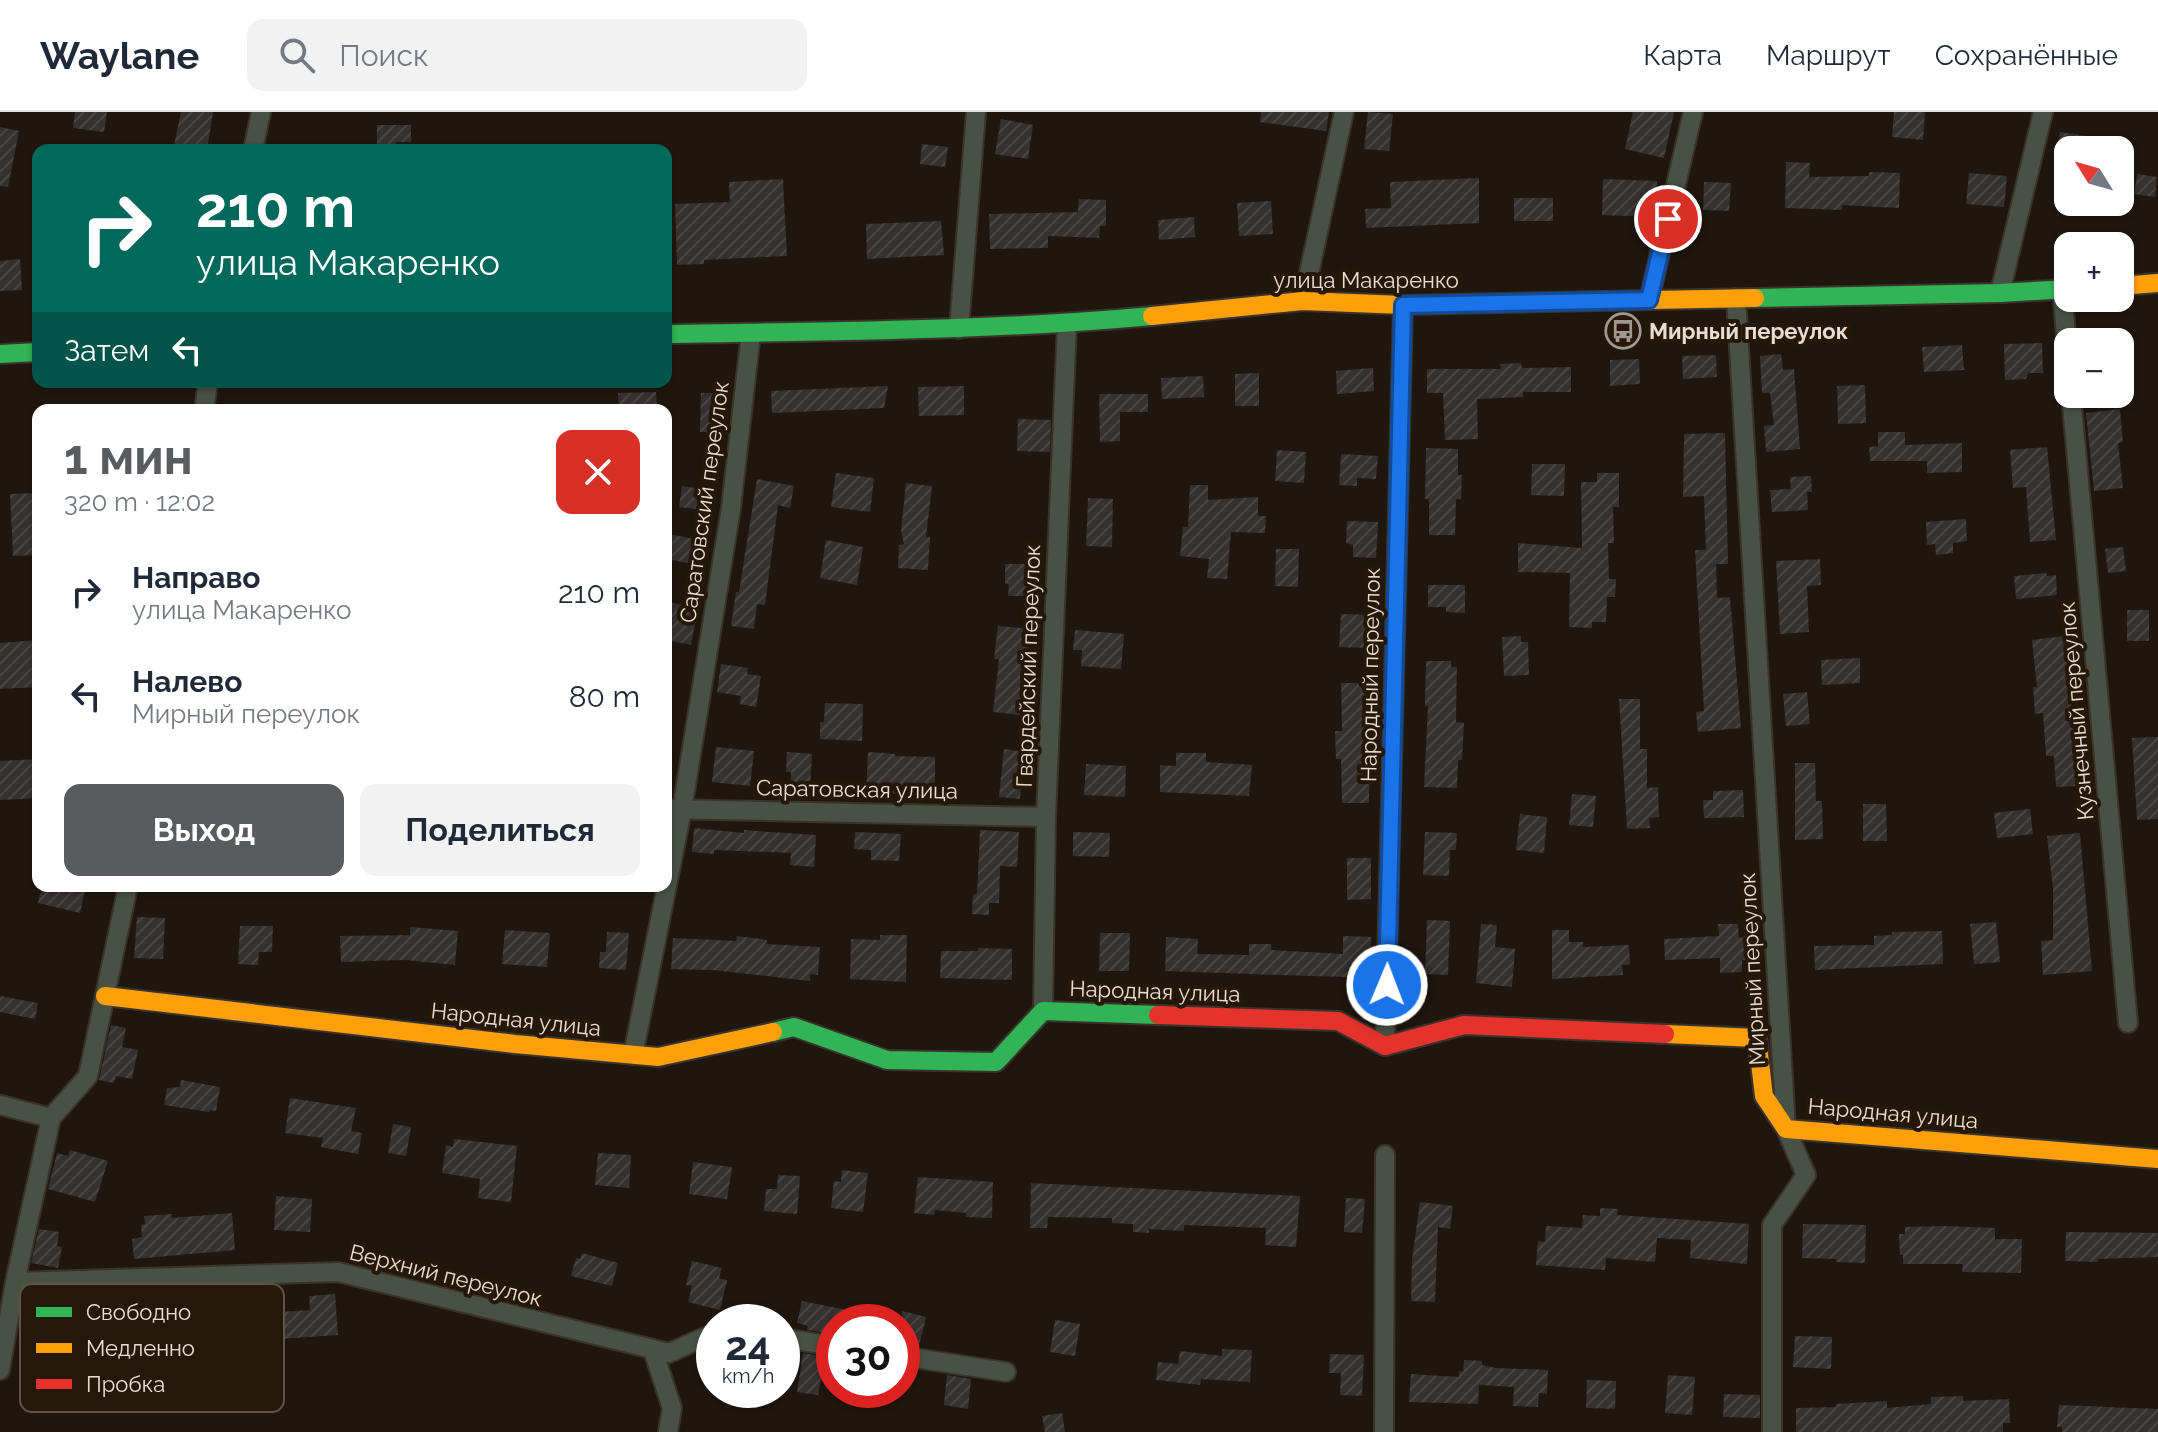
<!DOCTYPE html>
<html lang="ru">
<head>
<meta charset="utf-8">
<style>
  :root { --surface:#fff; --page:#f2f2f3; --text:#1f2937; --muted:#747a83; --line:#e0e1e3; --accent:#595b5e }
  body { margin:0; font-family:Raleway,sans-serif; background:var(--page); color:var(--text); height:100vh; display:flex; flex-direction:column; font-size:30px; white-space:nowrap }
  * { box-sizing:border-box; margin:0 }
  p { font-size:26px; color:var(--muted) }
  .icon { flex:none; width:44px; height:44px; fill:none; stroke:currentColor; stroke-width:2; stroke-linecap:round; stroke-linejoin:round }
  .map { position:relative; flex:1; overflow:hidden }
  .details { position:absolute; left:32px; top:292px; width:640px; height:488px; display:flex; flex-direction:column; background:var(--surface); border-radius:16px; box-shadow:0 2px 6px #0004 }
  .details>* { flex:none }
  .hud { position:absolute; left:32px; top:32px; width:640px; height:244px; border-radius:16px; box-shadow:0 2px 6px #0004; background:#00695c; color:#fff; overflow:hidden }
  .needle { width:52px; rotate:307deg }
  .buttons { position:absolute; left:2054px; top:24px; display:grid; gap:16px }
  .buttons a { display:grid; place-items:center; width:80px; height:80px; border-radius:16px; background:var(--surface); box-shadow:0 2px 6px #0004; font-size:40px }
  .speed { position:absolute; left:696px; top:1192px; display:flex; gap:16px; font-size:40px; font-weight:700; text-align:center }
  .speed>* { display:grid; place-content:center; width:104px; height:104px; border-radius:50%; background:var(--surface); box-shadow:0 2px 6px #0004; line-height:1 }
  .speed small { font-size:20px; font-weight:400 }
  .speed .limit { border:12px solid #d22; background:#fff; color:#111 }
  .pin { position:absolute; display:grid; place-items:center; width:68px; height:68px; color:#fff; margin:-34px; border:4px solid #fff; border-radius:50%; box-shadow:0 2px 8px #0007 }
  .me { position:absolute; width:88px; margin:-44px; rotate:1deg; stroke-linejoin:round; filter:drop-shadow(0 0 6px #0008) }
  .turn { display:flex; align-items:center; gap:28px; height:168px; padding:0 32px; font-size:36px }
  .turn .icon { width:104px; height:104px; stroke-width:2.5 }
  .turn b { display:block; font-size:56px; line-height:68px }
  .then { display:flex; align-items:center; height:76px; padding:0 32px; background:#0003; gap:16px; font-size:30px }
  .round { display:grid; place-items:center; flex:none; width:84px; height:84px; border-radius:16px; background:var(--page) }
  .summary { display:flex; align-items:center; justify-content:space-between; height:136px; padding:0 32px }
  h1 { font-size:48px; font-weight:700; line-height:60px; color:var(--accent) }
  .primary-button { display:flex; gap:16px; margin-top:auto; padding:16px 32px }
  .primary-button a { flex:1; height:92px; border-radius:16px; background:var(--accent); color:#fff; font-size:32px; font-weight:700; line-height:92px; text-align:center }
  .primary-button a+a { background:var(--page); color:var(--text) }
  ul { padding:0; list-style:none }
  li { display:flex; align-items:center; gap:24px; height:104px; padding:0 32px }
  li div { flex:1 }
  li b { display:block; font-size:30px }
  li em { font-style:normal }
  header { display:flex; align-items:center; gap:48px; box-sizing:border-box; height:112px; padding:0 40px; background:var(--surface); border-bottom:2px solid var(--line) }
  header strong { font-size:38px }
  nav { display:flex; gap:44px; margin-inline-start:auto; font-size:28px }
  .search { width:560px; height:72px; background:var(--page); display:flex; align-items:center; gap:20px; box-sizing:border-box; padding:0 28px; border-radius:16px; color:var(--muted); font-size:30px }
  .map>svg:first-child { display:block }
  .building { fill:url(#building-hatch) }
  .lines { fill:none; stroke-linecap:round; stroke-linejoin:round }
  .street-casing { stroke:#39332b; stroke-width:22 }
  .fast-casing { stroke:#39332b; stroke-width:22 }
  .slow-casing { stroke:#39332b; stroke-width:22 }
  .jam-casing { stroke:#39332b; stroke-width:22 }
  .street { stroke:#495144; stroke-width:18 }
  .fast { stroke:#30b455; stroke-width:18 }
  .slow { stroke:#ff9f0a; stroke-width:18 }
  .jam { stroke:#e5322d; stroke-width:18 }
  .route-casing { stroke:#114b97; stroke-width:20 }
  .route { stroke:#1a73e8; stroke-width:14 }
  .labels { text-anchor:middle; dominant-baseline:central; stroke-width:8; stroke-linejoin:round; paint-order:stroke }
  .street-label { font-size:22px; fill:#e6ddd3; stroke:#251808 }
  .poi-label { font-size:22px; font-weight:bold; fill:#e6ddd3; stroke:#251808; text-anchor:start }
  .key { fill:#251808; stroke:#5f5345; stroke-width:2 }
  .key-label { font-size:22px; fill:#e6ddd3 }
</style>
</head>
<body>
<header>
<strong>Waylane</strong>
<div class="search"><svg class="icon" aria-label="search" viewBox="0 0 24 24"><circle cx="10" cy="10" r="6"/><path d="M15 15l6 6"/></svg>Поиск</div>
<nav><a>Карта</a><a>Маршрут</a><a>Сохранённые</a></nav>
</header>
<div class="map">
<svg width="2158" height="1320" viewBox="0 0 2158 1320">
  <defs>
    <pattern id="building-hatch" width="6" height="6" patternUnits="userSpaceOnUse" patternTransform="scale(2)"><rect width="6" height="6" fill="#353130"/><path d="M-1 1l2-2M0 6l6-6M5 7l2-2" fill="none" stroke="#484543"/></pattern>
  </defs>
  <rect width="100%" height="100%" fill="#1f170e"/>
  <path class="building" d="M75,0h32l-3,20 -31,-4z
    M181,0h32l-6,38h-34z
    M1261,0h68l-3,19 -66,-9z
    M1368,0l25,2 -4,37 -25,-2z
    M1633,0h41l-10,46 -39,-9z
    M1894,0h31l-2,28 -31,-3z
    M1001,7l32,6 -5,34 -33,-5z
    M377,13h34v17h-15v8h-19z
    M0,15l19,4 -11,56 -8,-1z
    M2060,20l55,8v10h-58z
    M922,32l26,3 -3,20 -25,-3z
    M1786,50l24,1 -1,14 60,-1v-4l31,1 -1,35 -57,-3v5l-57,-2z
    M1969,61l38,3 -3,31 -38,-3z
    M2137,62l20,3 -2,20 -21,-3z
    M1479,66v45l-113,5 -1,-19 26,-1 -1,-26z
    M783,67l4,77 -83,4v4l-27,1 -2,-61 55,-2 -1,-20z
    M1603,67l54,2v18h3l-4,18 -54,-2z
    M1704,70l27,1 -2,28 -26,-1z
    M1514,86h39v23h-39z
    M1079,87l27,1v26h-6l-1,12 -51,-2v12l-58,1 -1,-35 89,-2z
    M1271,89l2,33 -34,2 -2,-33z
    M1194,105l1,20 -36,3 -1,-20z
    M941,109l3,34 -77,4 -1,-35z
    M20,147l2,31 -22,1v-30z
    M2042,231l1,30h-15l-2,6 -21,1 -1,-36z
    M1962,233l2,25 -40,2 -2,-25z
    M1781,242l2,16 11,-1 6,80 -34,3 -2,-26 10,-1 -4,-32h-8l-2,-37z
    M1716,243l1,22 -34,2 -1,-23z
    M1639,247l1,25 -30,2v-26z
    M1521,251l1,5 49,-1v25h-48v5l-46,2 1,40 -33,1 -2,-47h-16v-24h74l-1,-5z
    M1373,256l1,23 -37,3 -1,-23z
    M1259,261v33h-24v-32z
    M1203,264l1,21 -42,2 -1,-21z
    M1865,273l1,38 -28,1 -1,-38z
    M888,274l-4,22 -112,5 -1,-22z
    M964,274v29l-45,1 -1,-29z
    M656,280l1,18h-38l-1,-17z
    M701,281h18v39h-19z
    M1099,282h49v18h-28v29l-20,1z
    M2120,297l3,33 -5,1 5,45 -29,3 -8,-78z
    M1018,307l33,1 -1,32 -33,-1z
    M1878,320h27v13l57,-2v29l-35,1v-12h-57l-1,-14 9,-1z
    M1725,321l3,131h-12l1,34 13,-1 11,131 -43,4 -2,-20 8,-1 -9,-161h11l-2,-54 -21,1 1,-63z
    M2047,335l9,93 -26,2 -4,-55 -13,1 -3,-38z
    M1426,336l32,1v26h4l-1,24h-5l-1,36h-26v-36h-4z
    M1277,338l29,2 -2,31 -29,-2z
    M1341,342l37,2 -2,23 -19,-1v8l-18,-1z
    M1532,352h33l-1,32 -33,-1z
    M836,361l38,5 -4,34 -39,-5z
    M1597,361h22v34h-6l1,36h-6l1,36h7l-1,18h-8l-1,25h-14v6l-23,-1 1,-54 -52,-1v-29l64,5 -1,-66h16z
    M1811,364l1,16h-5l1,18 -36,2 -2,-22 21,-1 -1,-12z
    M757,367l37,7 -4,22 -12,-3 -13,100 -8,-1 -3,25 -23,-3 5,-34h3z
    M906,371l26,3 -6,51h4l-2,33 -30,-2 1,-23 5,-1 -3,-13z
    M1190,373h18v15l50,-3v19h8l-1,17 -34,-1 -4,47 -20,-1 2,-19 -29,-3 3,-29h5z
    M682,374l33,5 -3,20 -33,-4z
    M38,381v62l-25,1 -3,-62z
    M1088,386l25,1 -1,48 -26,-1z
    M1966,407l1,22 -14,2v10l-17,2 -1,-11 -8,1 -1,-23z
    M1347,409l31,1 -2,36 -23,-1v-12l-7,-2z
    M669,422l40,8 -5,24 -38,-7z
    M826,428l37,7 -6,38 -37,-7z
    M2123,435l3,24 -18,2 -3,-24z
    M1276,437h23l-1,38 -23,-1z
    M1820,447l1,26 -14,1 2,46 -29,2 -4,-73z
    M1005,452h29v32h-26l1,-11 -4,-2z
    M2046,461l1,3 9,-1 1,20 -41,4 -2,-23z
    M1428,473h37v28l-19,-1v-5h-18z
    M672,491l26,5 -7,37 -25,-5z
    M2127,498h22v31h-22z
    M1341,502l30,1 -1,33 -31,-1z
    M998,514l34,3 -11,86 -28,-3 6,-53h-5z
    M1075,518l49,4 -3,35 -40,-3 1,-16h-9z
    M1521,524v6h7l1,33 -25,1 -2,-39z
    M2064,524l8,75 4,75 -20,1 -2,-31h-8l-3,-43 -8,1 -2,-27h4l-5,-47z
    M38,528v47l-38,2v-46z
    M1860,546v25l-38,2 -1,-25z
    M1426,549h25v6h6l-1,55 8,1 -2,37h-4l-1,28 -33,-1 4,-81h-3z
    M721,552l27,4 -1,6 14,2 -5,31 -16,-3 1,-8 -24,-4z
    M1341,571h29l-1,120h-27l-1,-44h-5l-1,-28h7z
    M1807,580l3,32 -24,2 -3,-32z
    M1619,587h21v50h7v39l11,-1 1,30 -10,1 1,10 -23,1z
    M825,591l38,1 -1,37 -42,-2v-17h4z
    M2158,625v82l-21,1 -5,-82z
    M716,635l38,4 -4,35 -38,-4z
    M1004,637l20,3 -4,47 -21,-2z
    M787,640l25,2 -2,37 -20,-1 1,-18h-5z
    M868,640l27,2v2l40,1v37h-69z
    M1176,641h30v9l46,3 -3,31 -89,-4v-27l16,1z
    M38,647v39l-38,2v-39z
    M1795,651h20l1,38h6l1,38 -28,1z
    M1086,652l40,2 -1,31 -41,-2z
    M1743,678l1,27 -40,1 -1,-18h10v-9z
    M1572,682l24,2 -3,31 -24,-2z
    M1863,692h23l1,37h-24z
    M2030,697l3,25 -36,4 -3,-25z
    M1520,702l27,3 -3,36 -28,-3z
    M694,716l50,5v-3l12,1 60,4 -2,32 -24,-2 1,-12 -77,-3v4l-22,-2z
    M980,718l39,2 -2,35 -17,-1 -1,37h-10v12l-17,-1 1,-19 4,-2z
    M855,720l46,2 -2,27 -28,-1v-10l-17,-1z
    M1073,720l37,1 -1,24 -36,-1z
    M1425,720l32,1 -1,17h-6l-1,26 -26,-1z
    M2080,721l12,138 -49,4 -2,-34 12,-1v-52l-6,-52z
    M1347,746h24v41l-24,1z
    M42,774h44l-6,27 -42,-10z
    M137,805l28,1 -2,41 -29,-1z
    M1427,808l23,1 -2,54 -23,-1z
    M1996,810l4,40 -26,2 -4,-40z
    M1481,812l16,1 -2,22 20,2 -3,38 -36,-4z
    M1718,812h20l1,14 8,-1 1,23h-6v12l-22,1v-15l-55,2 -1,-21 55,-3z
    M240,814h33l-1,26h-13l-1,13 -20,-1z
    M410,815l48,4 -3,34 -50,-5 -64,2 -1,-26 70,-1z
    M505,818l45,3 -3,34 -45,-3z
    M1552,818h17v12h14v5l46,-2 1,20h-8l1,10 -71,4z
    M1942,819l1,33 -128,6 -1,-24 60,-1v-9l18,-1v-3z
    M607,820l22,1 -3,37 -27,-2 1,-16h6z
    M1100,821h30l-1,38h-30z
    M880,823h27l-1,47 -56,-3 1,-40 29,1z
    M737,824l30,4 -1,4 54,3 -2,28 -8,-1v7l-97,-11 -42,-1 2,-31 63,3z
    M1343,824l28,1 -1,41 -205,-7 1,-34 32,2 -1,15 52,1v-11h22v6l72,4z
    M978,836l34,1v31l-72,-2 1,-27h37z
    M0,884l38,7 -3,16 -35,-7z
    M111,913l15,3 -4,19 16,3 -6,29 -16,-3 -2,7 -15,-3z
    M181,968l39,7 -4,24 -6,-1 -1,2 -45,-7 3,-17 13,-1z
    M290,986l66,10 -5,23 11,2 -4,21 -37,-7 2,-9 -38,-5z
    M393,1012l18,3 -5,29 -18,-3z
    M454,1027l63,7 -6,56 -33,-4 2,-19 -38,-6 4,-28 7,2z
    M70,1038l38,11 -13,41 -47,-13 9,-36 11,3z
    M598,1041l33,2 -2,33 -34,-3z
    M693,1050l39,5 -5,32 -38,-5z
    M842,1058l26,3 -5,39 -32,-4 3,-27 7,1z
    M778,1063l22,1 -3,38 -33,-3 2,-22h11z
    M918,1065l75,5 -1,36 -26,-1v-4l-31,-3 -1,5 -20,-2z
    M1031,1071l269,13 -4,51 -31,-2 1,-17 -82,-3v6l-35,-2v4l-16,-1v-8l-21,-1v-5l-64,-1 -1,11h-17z
    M276,1084l36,3 -2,33 -36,-2z
    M1346,1086l19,1 -3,34 -18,-1z
    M1420,1090l33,4 -3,23 -12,-2 -3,75 -24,-1 1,-42z
    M1600,1096l18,1 -1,6 132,9 -2,40 -57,-6 1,-18 -34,-2 -2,24 -49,-4 -1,12 -69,-5 2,-24 7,1 1,-16 36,2 1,-13 17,1z
    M232,1101l3,37 -101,9 -2,-20 10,-2 -1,-12 4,-1 -1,-8 28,-2v4z
    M1803,1112l63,1 -1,38 -29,-1v-3l-34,-1z
    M1945,1114l50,2v11h27l-1,34 -59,-1 1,-8h-60v-9h-3l-1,-21h6v-7z
    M39,1117l20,3 -2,14 5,1 -4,21 -27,-5z
    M2066,1120l92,1v24l-60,2v3l-33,-1z
    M582,1141l36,10 -6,23 -41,-10 5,-18 4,1z
    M692,1149l30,7 -3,10 8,2 -7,30 -32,-8 4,-16 -6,-1z
    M335,1182l3,41 -133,9 -6,-5 -2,-35 20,-1 2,20 34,-3 -1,-21 24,-1 1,14 33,-2 -1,-14z
    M802,1189l64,13v8h-32v9l-5,-1v3l-22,-3 1,-4 -11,-3z
    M902,1199l24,6 -7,29 -17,-4z
    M1055,1208l25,4 -5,32 -25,-4z
    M1795,1224l37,1 -1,32 -38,-2z
    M1222,1237l30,1 -2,32 -49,-3 -1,6 -44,-5 2,-18 20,2 2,-13 42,5z
    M803,1241l22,4 -7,38 -21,-3z
    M1330,1242l34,1 -2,41 -22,-1 1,-22h-12z
    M1464,1248l18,1v4l14,3 52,2 -1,24 -8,-1 -1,14 -25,-1 1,-19 -35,-2 -1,19 -69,-2 2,-28 48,3v-6l4,1z
    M947,1263l24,4 -3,30 -24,-4z
    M1668,1263l27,2 -3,38 -27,-2z
    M1587,1268l29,1 -1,28 -29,-1z
    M1724,1282l36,1v23l-37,-1z
    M1963,1284v5l46,-2 1,24h-7v9h-207v-24l40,-1v-3l51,-3v7l44,-4v-7z
    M2059,1293l99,4v23h-96v-5h-5z
    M1062,1301l3,19h-20l-3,-16z"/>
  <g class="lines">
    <defs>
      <path id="street" d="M253,38l8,-38
        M2062,178l6,67
        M2000,181l43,-181
        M1736,186l50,831 20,46 -34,50v207
        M1649,188l44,-188
        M1303,189l41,-189
        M959,217l17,-217
        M2071,282l57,629
        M204,298l4,-28
        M666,697l380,8
        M1043,899l3,-194 21,-493
        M1385,934l18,-741
        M633,943l49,-245 49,-302 20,-175
        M0,993l51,13
        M15,1170l323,-10 331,81 36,-16h9
        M782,1226l52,8
        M653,1238l19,58 -4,24
        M902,1244l104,16
        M0,1258l15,-88 36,-164 37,-42 40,-190
        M1384,1320l1,-277"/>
      <path id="fast" d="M1755,186l245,-5 68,-4
        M666,222c162,-3 324,-3 486,-18
        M0,242l38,-2
        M773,920l21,-5 93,33 109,2 47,-51 115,4"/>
      <path id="slow" d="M2120,174l38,-3
        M1152,204l151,-15 100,4 352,-7
        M105,884l410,48 143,13 115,-25
        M1665,922l92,4 7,58 22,33 372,30"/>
      <path id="jam" d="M1158,903l180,6 47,25 79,-21 201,9"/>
    </defs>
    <use href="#street" class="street-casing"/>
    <use href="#fast" class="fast-casing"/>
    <use href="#slow" class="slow-casing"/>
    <use href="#jam" class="jam-casing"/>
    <use href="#street" class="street"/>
    <use href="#fast" class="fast"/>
    <use href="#slow" class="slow"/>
    <use href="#jam" class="jam"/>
  </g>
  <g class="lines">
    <defs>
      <path id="route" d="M1387,873l16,-680 246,-5 19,-81"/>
    </defs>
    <use href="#route" class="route-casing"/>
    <use href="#route" class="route"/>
  </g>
  <defs>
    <symbol id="bus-ring" viewBox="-11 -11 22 22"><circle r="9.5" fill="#251808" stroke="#a0988e" stroke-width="1.5"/><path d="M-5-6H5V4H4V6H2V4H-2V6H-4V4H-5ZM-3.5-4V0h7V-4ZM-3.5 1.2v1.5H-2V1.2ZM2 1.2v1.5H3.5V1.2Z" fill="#a0988e"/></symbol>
  </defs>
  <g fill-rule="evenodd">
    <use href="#bus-ring" x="1603" y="199" width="40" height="40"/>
  </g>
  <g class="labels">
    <g class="street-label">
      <text x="1366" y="168">улица Макаренко</text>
      <text transform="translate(704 390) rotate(-82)">Саратовский переулок</text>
      <text transform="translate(1028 554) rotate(-88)">Гвардейский переулок</text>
      <text transform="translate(1370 563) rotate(-89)">Народный переулок</text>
      <text transform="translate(2076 599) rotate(-95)">Кузнечный переулок</text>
      <text transform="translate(857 677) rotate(1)">Саратовская улица</text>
      <text transform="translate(1752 857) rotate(-93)">Мирный переулок</text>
      <text transform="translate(1155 879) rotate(2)">Народная улица</text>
      <text transform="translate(516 907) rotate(6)">Народная улица</text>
      <text transform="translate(1893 1001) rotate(5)">Народная улица</text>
      <text transform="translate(446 1163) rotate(14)">Верхний переулок</text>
    </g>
    <g class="poi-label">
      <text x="1649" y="219">Мирный переулок</text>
    </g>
  </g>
  <rect x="20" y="1172" width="264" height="128" rx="12" class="key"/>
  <rect x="36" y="1195" width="36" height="10" fill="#30b455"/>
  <rect x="36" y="1231" width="36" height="10" fill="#ff9f0a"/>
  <rect x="36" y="1267" width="36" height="10" fill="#e5322d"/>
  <g class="key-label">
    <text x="86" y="1208">Свободно</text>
    <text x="86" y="1244">Медленно</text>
    <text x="86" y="1280">Пробка</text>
  </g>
</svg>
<div class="buttons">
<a><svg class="needle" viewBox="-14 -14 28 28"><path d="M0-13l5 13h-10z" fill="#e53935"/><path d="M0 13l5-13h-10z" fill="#747a83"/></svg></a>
<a>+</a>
<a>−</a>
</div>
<div class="speed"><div>24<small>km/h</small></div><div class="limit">30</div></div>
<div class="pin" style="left:1668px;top:107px;background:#d93025"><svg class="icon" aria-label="arrive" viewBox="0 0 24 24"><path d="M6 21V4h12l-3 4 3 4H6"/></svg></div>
<svg class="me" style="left:1387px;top:873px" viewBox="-20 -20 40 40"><circle r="17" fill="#1a73e8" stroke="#fff" stroke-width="3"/><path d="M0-11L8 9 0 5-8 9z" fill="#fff"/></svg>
<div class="hud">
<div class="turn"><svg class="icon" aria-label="right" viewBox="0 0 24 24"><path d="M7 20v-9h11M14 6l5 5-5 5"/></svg><div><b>210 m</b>улица Макаренко</div></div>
<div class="then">Затем<svg class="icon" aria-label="left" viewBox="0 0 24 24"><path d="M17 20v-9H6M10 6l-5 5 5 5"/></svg></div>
</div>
<section class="details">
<div class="summary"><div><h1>1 мин</h1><p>320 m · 12:02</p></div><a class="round" style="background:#d93025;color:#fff"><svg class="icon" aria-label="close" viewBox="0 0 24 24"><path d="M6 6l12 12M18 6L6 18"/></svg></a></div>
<ul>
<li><svg class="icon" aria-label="right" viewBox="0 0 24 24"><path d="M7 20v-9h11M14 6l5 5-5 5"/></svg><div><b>Направо</b><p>улица Макаренко</p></div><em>210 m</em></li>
<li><svg class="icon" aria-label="left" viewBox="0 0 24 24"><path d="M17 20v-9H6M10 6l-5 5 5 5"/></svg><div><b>Налево</b><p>Мирный переулок</p></div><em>80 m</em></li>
</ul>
<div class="primary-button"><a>Выход</a><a>Поделиться</a></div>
</section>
</div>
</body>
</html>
